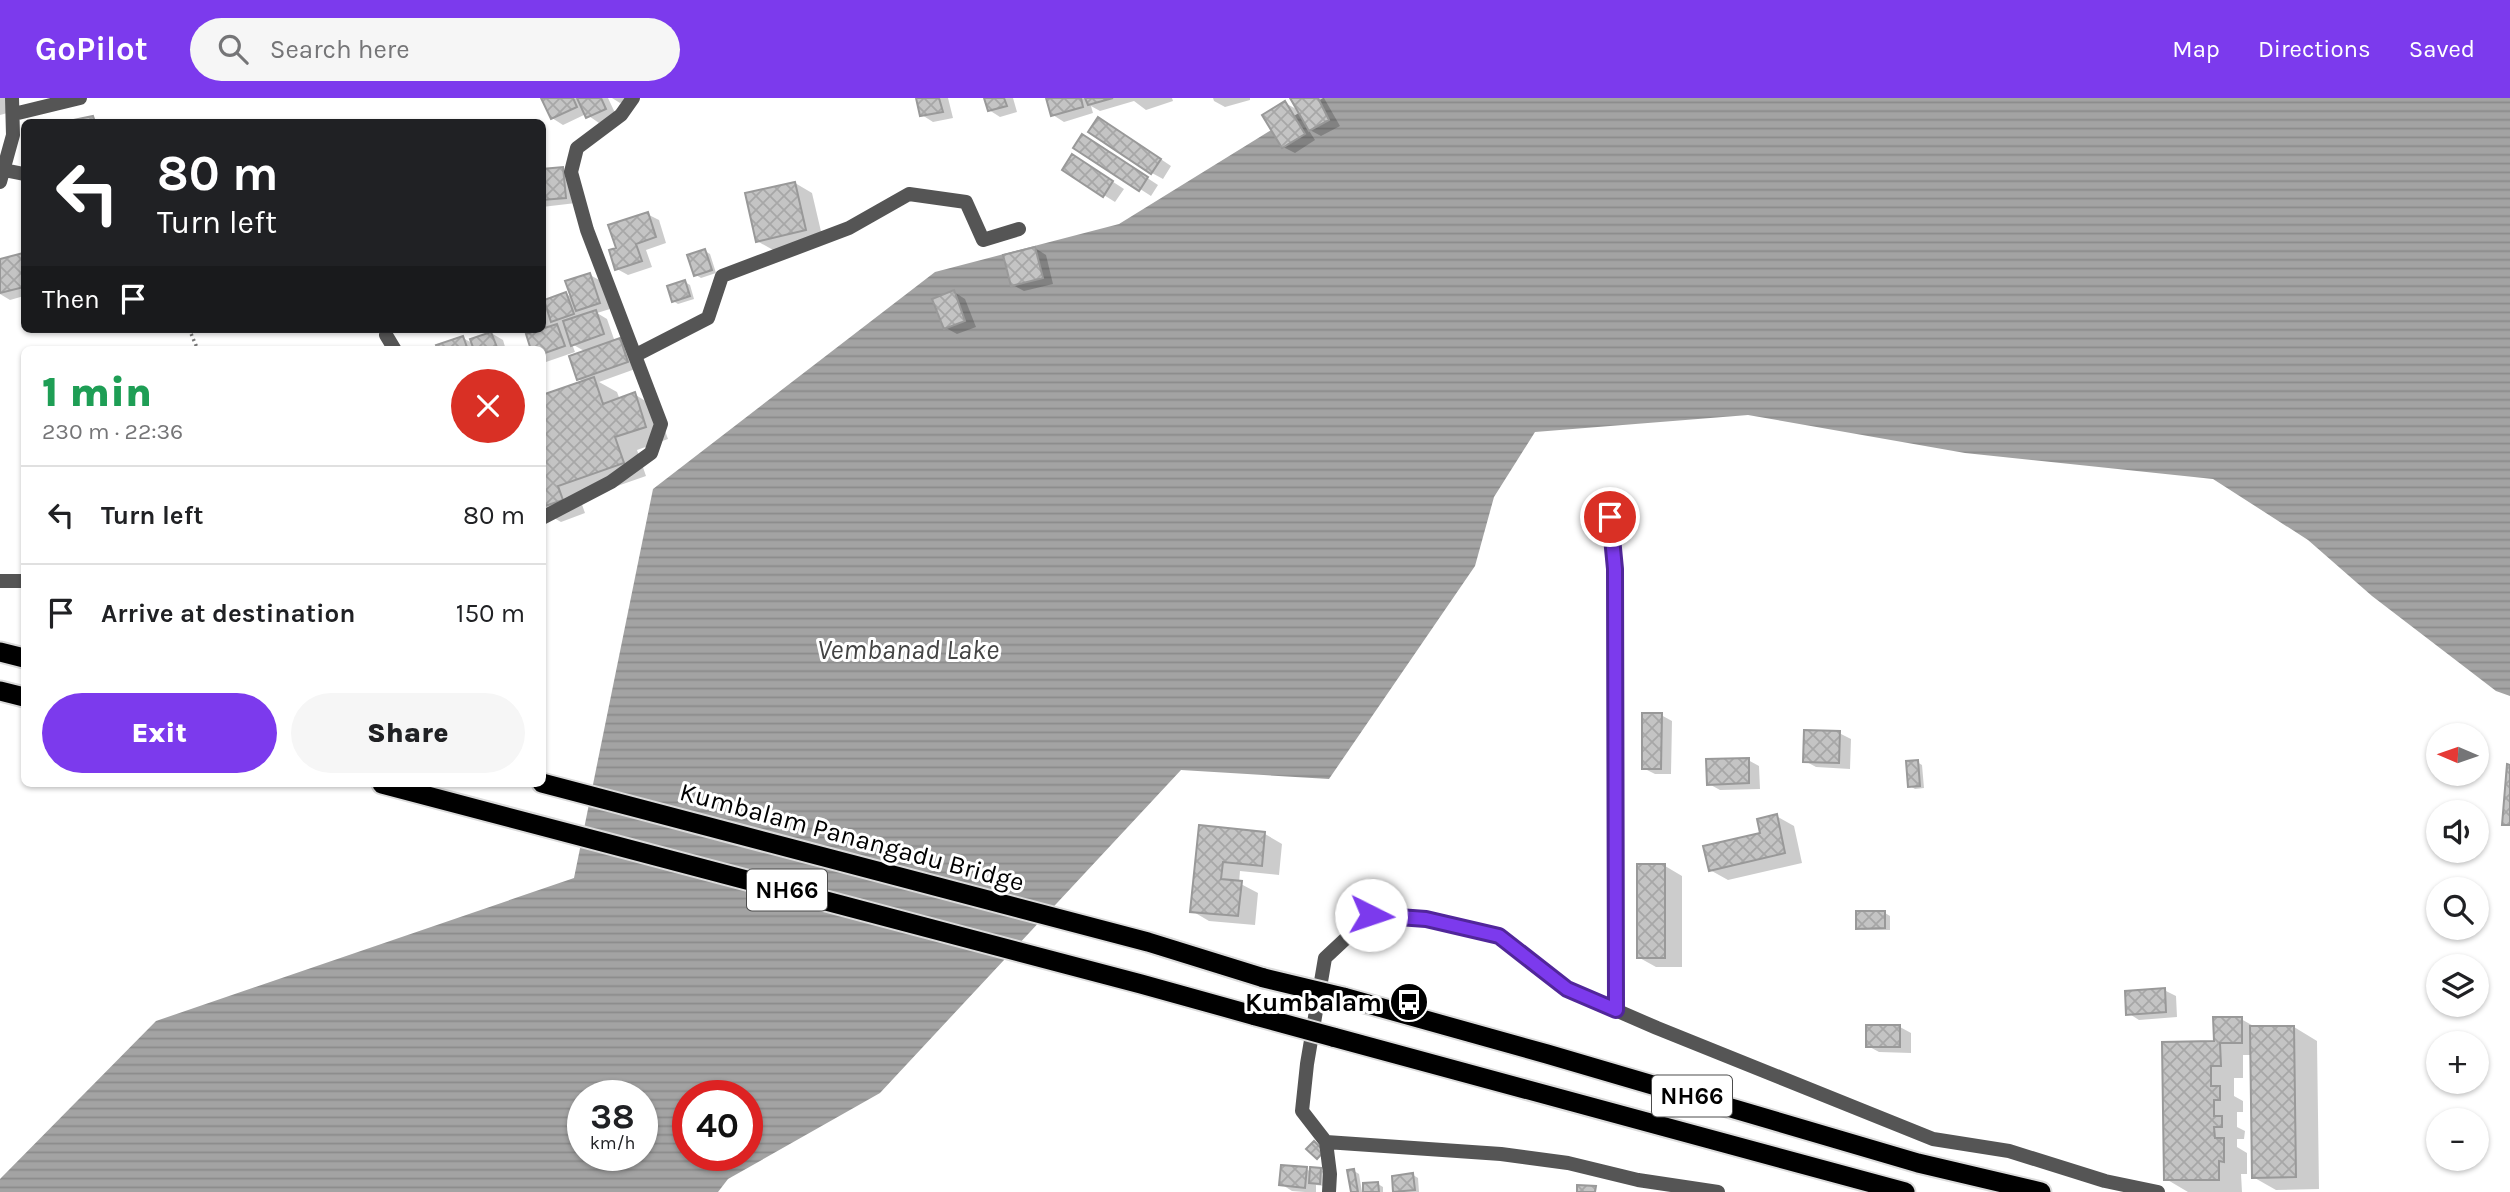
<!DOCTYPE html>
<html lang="en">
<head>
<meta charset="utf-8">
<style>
  :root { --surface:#fff; --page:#f6f6f6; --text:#202124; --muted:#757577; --line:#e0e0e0; --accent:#7c3aed }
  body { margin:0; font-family:Karla,sans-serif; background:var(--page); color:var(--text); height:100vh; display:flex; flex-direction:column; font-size:26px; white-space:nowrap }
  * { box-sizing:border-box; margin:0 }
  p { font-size:23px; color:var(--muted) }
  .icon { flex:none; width:38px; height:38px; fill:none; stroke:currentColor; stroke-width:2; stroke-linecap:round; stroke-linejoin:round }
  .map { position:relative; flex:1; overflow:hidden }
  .drawer { position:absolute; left:21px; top:248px; width:525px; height:441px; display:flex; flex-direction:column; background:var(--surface); border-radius:10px; box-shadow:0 2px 5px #0004 }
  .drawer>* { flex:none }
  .top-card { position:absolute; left:21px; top:21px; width:525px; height:214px; border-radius:10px; box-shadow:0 2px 5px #0004; background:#202124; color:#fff; overflow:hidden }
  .needle { width:46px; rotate:272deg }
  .tools { position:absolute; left:2426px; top:625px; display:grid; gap:14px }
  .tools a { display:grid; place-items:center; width:63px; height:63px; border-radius:50%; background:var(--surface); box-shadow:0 2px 5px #0004; font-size:35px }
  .speed { position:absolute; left:567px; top:982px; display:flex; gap:14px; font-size:35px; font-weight:700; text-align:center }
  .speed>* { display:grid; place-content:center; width:91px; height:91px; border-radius:50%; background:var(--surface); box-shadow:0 2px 5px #0004; line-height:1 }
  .speed small { font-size:18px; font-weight:400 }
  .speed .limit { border:10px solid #d22; background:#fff; color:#111 }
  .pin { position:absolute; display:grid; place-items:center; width:60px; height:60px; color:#fff; margin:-30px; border:4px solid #fff; border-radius:50%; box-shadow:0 2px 7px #0007 }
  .me { position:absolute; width:77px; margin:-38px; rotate:94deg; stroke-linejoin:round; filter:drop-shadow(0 0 5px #0008) }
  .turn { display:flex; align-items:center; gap:24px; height:147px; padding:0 21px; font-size:32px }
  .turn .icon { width:91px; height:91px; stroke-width:2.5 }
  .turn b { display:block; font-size:49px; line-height:60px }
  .then { display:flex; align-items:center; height:66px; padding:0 21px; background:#0003; gap:14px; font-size:26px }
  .round { display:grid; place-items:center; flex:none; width:74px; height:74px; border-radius:37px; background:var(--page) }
  .summary { display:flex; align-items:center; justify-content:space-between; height:119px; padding:0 21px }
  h1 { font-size:42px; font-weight:800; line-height:52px; color:#1e9e55 }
  .button { display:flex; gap:14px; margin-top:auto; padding:14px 21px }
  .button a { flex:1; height:80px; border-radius:42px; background:var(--accent); color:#fff; font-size:28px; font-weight:800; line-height:80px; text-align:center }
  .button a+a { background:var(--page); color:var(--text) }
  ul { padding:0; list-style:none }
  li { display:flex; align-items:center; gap:21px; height:98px; padding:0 21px; border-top:2px solid var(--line) }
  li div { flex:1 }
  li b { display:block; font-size:26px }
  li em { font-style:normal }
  header { display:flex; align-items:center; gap:42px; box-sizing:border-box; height:98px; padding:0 35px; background:var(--accent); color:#fff }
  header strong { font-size:33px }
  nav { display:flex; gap:38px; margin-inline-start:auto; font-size:24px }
  .search { width:490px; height:63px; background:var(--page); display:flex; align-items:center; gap:18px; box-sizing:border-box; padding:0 24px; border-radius:38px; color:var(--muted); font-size:26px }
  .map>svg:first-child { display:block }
  .water { fill:url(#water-rules); fill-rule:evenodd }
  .shadow { fill:#0003 }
  .building { fill:url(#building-cross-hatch); stroke:#999; stroke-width:2 }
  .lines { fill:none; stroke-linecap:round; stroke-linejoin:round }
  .trunk-casing { stroke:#dbdbdb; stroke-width:23 }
  .path { stroke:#777; stroke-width:3.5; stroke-dasharray:2 3.5; stroke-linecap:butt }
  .minor { stroke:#555; stroke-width:14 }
  .tertiary { stroke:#555; stroke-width:14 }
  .trunk { stroke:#000; stroke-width:19 }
  .trunk-bridge-casing { stroke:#dbdbdb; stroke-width:23; stroke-linecap:butt }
  .trunk-bridge { stroke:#000; stroke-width:19 }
  .route-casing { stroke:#51269a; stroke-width:18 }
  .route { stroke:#7c3aed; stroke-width:12 }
  .labels { text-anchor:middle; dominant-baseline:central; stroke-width:6; stroke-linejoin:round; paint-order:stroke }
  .shield { fill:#fff; stroke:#4c4c4c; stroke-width:2 }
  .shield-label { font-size:24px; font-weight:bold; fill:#000 }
  .street-label { font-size:26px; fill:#000; stroke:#fff }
  .poi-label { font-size:26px; font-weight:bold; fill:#000; stroke:#fff; text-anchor:end }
  .water-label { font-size:28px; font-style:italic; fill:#444; stroke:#fff }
</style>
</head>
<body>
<header>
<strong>GoPilot</strong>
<div class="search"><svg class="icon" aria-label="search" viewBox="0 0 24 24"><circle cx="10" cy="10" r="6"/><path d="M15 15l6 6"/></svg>Search here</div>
<nav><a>Map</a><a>Directions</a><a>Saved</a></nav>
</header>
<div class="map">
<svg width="2510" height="1094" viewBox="0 0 2510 1094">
  <defs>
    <pattern id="water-rules" width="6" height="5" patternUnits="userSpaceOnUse" patternTransform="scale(1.75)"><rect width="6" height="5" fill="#a3a3a3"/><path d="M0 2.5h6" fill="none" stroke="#8b8b8b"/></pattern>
    <pattern id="building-cross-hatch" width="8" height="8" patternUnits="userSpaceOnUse" patternTransform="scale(1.75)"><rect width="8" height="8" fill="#c4c4c4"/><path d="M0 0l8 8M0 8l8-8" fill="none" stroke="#a7a7a7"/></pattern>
  </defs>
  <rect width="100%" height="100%" fill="#fff"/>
  <path class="water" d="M1323,0h1187v598l-14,-5 -124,-95 -64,-56 -95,-61 -248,-26 -217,-38 -213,17 -41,65 -19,69 -146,213 -148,-9 -301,323 -152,86 -10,13h-718v-13l156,-158 418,-143 79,-389 282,-217 184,-48zM583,998h59v59h-59zM688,998h59v59h-59z"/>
  <path class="shadow" d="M0,0h12l3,13 -15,4z
    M543,0h65l8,17 -17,8 -13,-9 -23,11 -11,-7z
    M612,0h19l-11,5z
    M918,0h30l5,20 -20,4 -11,-7z
    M986,0h27l4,14 -17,5 -11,-7z
    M1048,0h124l1,3 -27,9 -12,-9 -34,10 -9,-5 2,7 -29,9 -11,-7z
    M1213,0h37v2l-25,7 -11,-6z
    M1292,0h32l16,28 -19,10 -13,-7 7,11 -20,13 -12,-6 2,-44 15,8z
    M93,20l8,4h-29z
    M155,21l6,3h-21z
    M1110,27l61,41 -8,13 -11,-6z
    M24,34v17l-3,-16z
    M1094,45l64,42 -7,11 -76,-49z
    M1084,65l40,26 -9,13 -51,-32z
    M562,71l12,6 2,28 -34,4v-36z
    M795,85l17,10 11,47 -48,11 -18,-10z
    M647,116l12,6 7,23 -20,7 6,17 -24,8 -11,-6 1,-20z
    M1035,150l11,7 7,29 -29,7 -11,-6z
    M705,153l5,3 6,19 -15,5 -5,-3z
    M23,157l1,41 -14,4 -10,-6v-33z
    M590,177l11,6 9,28 -13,4 10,6 8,23 5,-2 11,7 7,21 -39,14 18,10 3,8 14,-6 23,14 11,31 -31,11 9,26 -66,23 5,14 -24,9 -19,-11v-128l5,12 37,-13 -6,-3 8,-27 -14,-8 3,8 -29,10 -4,-2v-10h-9l-1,-16 -7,-5h17v-22l7,3 17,-16 7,4z
    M685,184l5,3 4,14 -16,5 -5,-3z
    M954,194l11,7 11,28 -19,7 -11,-6z
    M425,231h62l-1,4h-32l-4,-2v2l-20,-1z
    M491,235l12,7 3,10h-66l23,-12 11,6z
    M1661,617l11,6 -1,53h-16l-12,-6z
    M1839,635l12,6 -1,30 -34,-2 -11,-6z
    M1748,662l11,6 1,23 -40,1 -11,-6z
    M1917,664l5,3 2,23 -9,1 -5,-3z
    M1776,718l18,10 8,37 -74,17 -18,-10 52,-36z
    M1200,729l65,7 17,10 -3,31 -39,-4 -1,12 19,10 -3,32 -46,-4 -17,-10z
    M1665,768l17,10v91h-26l-18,-10z
    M1885,815l5,3v14h-27l-5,-2z
    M2164,892l12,6 1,21 -38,3 -11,-7z
    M2241,921l16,9 37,-1 23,14 2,148 -43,1 -23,-13 -1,-122h-9v23h-9v18l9,5v11h-6v15l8,4 -1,8h-7v8l10,6v21h-6l1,18h-54l-22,-13 49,-136z
    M1900,929l11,6v20l-32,-1 -11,-6z
    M1306,1071l5,3 10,-2 5,3 -1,13 -9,-1v7h-11l-13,-1 -11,-7z
    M1354,1073l5,3 3,18h-10z
    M1413,1077l5,3 1,14 -24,-1z
    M1378,1086l5,3v5h-18z"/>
  <path class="building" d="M541,0h32l4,9 -26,12z
    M577,0h24l5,11 -20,9z
    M916,0h23l4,14 -23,4z
    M984,0h20l3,8 -19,5z
    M1046,0h35l2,9 -32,9z
    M1085,0h28l-25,7z
    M1290,0h28l11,22 -20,11z
    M1285,3l20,33 -23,14 -20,-33z
    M93,18l2,6h-31z
    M1098,19l63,42 -10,15 -63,-42z
    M1082,36l66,43 -9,14 -66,-43z
    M1072,56l41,27 -10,16 -41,-27z
    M563,69l3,31 -24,2v-31z
    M795,84l11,48 -50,12 -11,-49z
    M648,114l8,25 -20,7 6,17 -27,9 -6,-20 7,-2 -8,-23z
    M1035,149l8,31 -32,8 -8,-31z
    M705,151l7,21 -18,6 -7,-21z
    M23,155l1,34 -24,6v-34z
    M590,175l10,30 -24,8 -11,-30z
    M685,182l5,16 -18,6 -5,-16z
    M954,192l11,31 -21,8 -12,-30z
    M566,194l8,22 -23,8 -7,-22z
    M596,212l8,24 -33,12 -8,-25z
    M557,226l8,22 -23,8v-4h-11l-5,-16z
    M491,234l7,18h-24l-4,-11z
    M463,238l5,14h-30l-2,-5z
    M620,240l8,24 -51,18 -8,-24z
    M594,279l9,27 32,-12 11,35 -31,10 9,26 -66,23 5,14 -21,7v-112z
    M1642,615h20l-1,56h-19z
    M1804,632l36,1 -1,32 -36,-1z
    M1749,660v25l-42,2 -1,-26z
    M1918,662l2,26 -12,1 -2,-26z
    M2507,666l3,1v60h-8z
    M1777,716l8,39 -76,18 -6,-25 57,-13 -3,-14z
    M1199,727l66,7 -3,34 -39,-4 -2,17 21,2 -4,35 -48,-4z
    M1637,766h28v94h-28z
    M1856,813h29v17l-29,1z
    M2165,890l1,24 -40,3 -1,-24z
    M2213,919h29v26h-22l1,23h-10v20h9v14h-6v16h8v11h-8l1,11h9v24l-5,-1v19h-55l-2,-138 52,-1z
    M1866,927h34v22h-34z
    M2250,928h44l2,151 -44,1z
    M1314,1043l10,10 -7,8 -11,-10z
    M1281,1067l26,2 -2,21 -26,-3z
    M1310,1069l11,1 -1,16 -11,-1z
    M1354,1071l4,23h-7l-4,-22z
    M1413,1075l2,17 -22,2 -1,-16z
    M1378,1084l1,10h-16v-9z
    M1577,1087l19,1 -1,6h-18z"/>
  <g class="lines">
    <defs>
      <path id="trunk" d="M0,554l24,6
        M0,593l24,6
        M542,685l606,159 116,36
        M382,686l759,200 115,32
        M1343,899l204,57 371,109 123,29
        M1333,939l572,155"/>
    </defs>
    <use href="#trunk" class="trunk-casing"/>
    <path class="path" d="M189,231l9,21"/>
    <path class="minor" d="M14,16l66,-16
      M4,72l20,4
      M0,84l13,-47 -1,-37
      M386,237l9,15
      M636,257l72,-37 14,-42 127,-48 60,-34 57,8 17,38 36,-11
      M1610,419l4,52 2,441
      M542,420l69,-36 40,-29 10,-29 -74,-194 -16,-58 6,-24 44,-33 12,-17
      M0,483h24"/>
    <path class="tertiary" d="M1326,1044l4,32 -1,18
      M1718,1094l-80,-12 -70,-17 -67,-9 -175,-12 -24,-31 5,-47 18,-106 46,-43 55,4 73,17 68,53 90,39 276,111 76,12 96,30 53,11"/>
    <use href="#trunk" class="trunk"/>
    <defs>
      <path id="trunk-bridge" d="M1264,880l79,19
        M1256,918l77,21"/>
    </defs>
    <use href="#trunk-bridge" class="trunk-bridge-casing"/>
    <use href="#trunk-bridge" class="trunk-bridge"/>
  </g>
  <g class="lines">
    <defs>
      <path id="route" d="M1371,817l55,4 73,17 68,53 49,21 -1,-441 -5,-52"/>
    </defs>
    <use href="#route" class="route-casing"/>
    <use href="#route" class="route"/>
  </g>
  <defs>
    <symbol id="bus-disc" viewBox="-11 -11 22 22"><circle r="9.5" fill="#000" stroke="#fff"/><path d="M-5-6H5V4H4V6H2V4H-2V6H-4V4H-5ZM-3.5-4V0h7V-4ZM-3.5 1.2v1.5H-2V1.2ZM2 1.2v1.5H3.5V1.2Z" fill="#fff"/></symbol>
  </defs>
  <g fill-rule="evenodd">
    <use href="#bus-disc" x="1387" y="882" width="44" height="44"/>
  </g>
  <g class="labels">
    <g class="shield">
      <rect x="747" y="771.5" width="80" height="41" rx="5"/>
      <rect x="1652" y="977.5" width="80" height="41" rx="5"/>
    </g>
    <g class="shield-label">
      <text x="787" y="792">NH66</text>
      <text x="1692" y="998">NH66</text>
    </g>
    <g class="street-label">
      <text transform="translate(852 739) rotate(15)">Kumbalam Panangadu Bridge</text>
    </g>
    <g class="poi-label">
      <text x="1382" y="904">Kumbalam</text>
    </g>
    <g class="water-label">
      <text x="908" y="551">Vembanad Lake</text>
    </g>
  </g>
</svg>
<div class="tools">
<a><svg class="needle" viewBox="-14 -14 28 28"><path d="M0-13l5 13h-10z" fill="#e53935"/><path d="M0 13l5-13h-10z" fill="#757577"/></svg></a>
<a><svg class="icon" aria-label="sound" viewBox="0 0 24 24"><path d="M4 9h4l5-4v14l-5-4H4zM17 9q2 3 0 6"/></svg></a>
<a><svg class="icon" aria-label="search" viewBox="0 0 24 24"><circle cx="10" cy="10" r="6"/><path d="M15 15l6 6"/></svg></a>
<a><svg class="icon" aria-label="layers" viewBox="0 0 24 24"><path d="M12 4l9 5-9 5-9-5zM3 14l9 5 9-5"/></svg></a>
<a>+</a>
<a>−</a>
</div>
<div class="speed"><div>38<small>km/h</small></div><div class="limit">40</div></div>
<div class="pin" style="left:1610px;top:419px;background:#d93025"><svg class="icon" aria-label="arrive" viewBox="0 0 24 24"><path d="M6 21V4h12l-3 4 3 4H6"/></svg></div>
<svg class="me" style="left:1371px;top:817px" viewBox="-20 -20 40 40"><circle r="19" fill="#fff"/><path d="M0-13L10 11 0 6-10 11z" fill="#7c3aed"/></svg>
<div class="top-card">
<div class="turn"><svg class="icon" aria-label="left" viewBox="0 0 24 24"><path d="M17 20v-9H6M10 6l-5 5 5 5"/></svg><div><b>80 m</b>Turn left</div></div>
<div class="then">Then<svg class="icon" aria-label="arrive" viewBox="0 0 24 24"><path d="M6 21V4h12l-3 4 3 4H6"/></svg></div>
</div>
<section class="drawer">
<div class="summary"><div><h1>1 min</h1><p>230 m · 22:36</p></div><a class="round" style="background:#d93025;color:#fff"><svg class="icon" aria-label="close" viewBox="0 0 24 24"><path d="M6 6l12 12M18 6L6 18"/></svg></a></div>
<ul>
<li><svg class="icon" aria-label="left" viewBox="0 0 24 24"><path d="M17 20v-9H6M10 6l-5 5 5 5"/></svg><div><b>Turn left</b></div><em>80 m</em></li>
<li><svg class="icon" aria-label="arrive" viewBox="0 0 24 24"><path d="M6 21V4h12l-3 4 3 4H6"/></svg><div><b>Arrive at destination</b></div><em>150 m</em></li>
</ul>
<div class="button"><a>Exit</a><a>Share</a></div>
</section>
</div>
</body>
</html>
